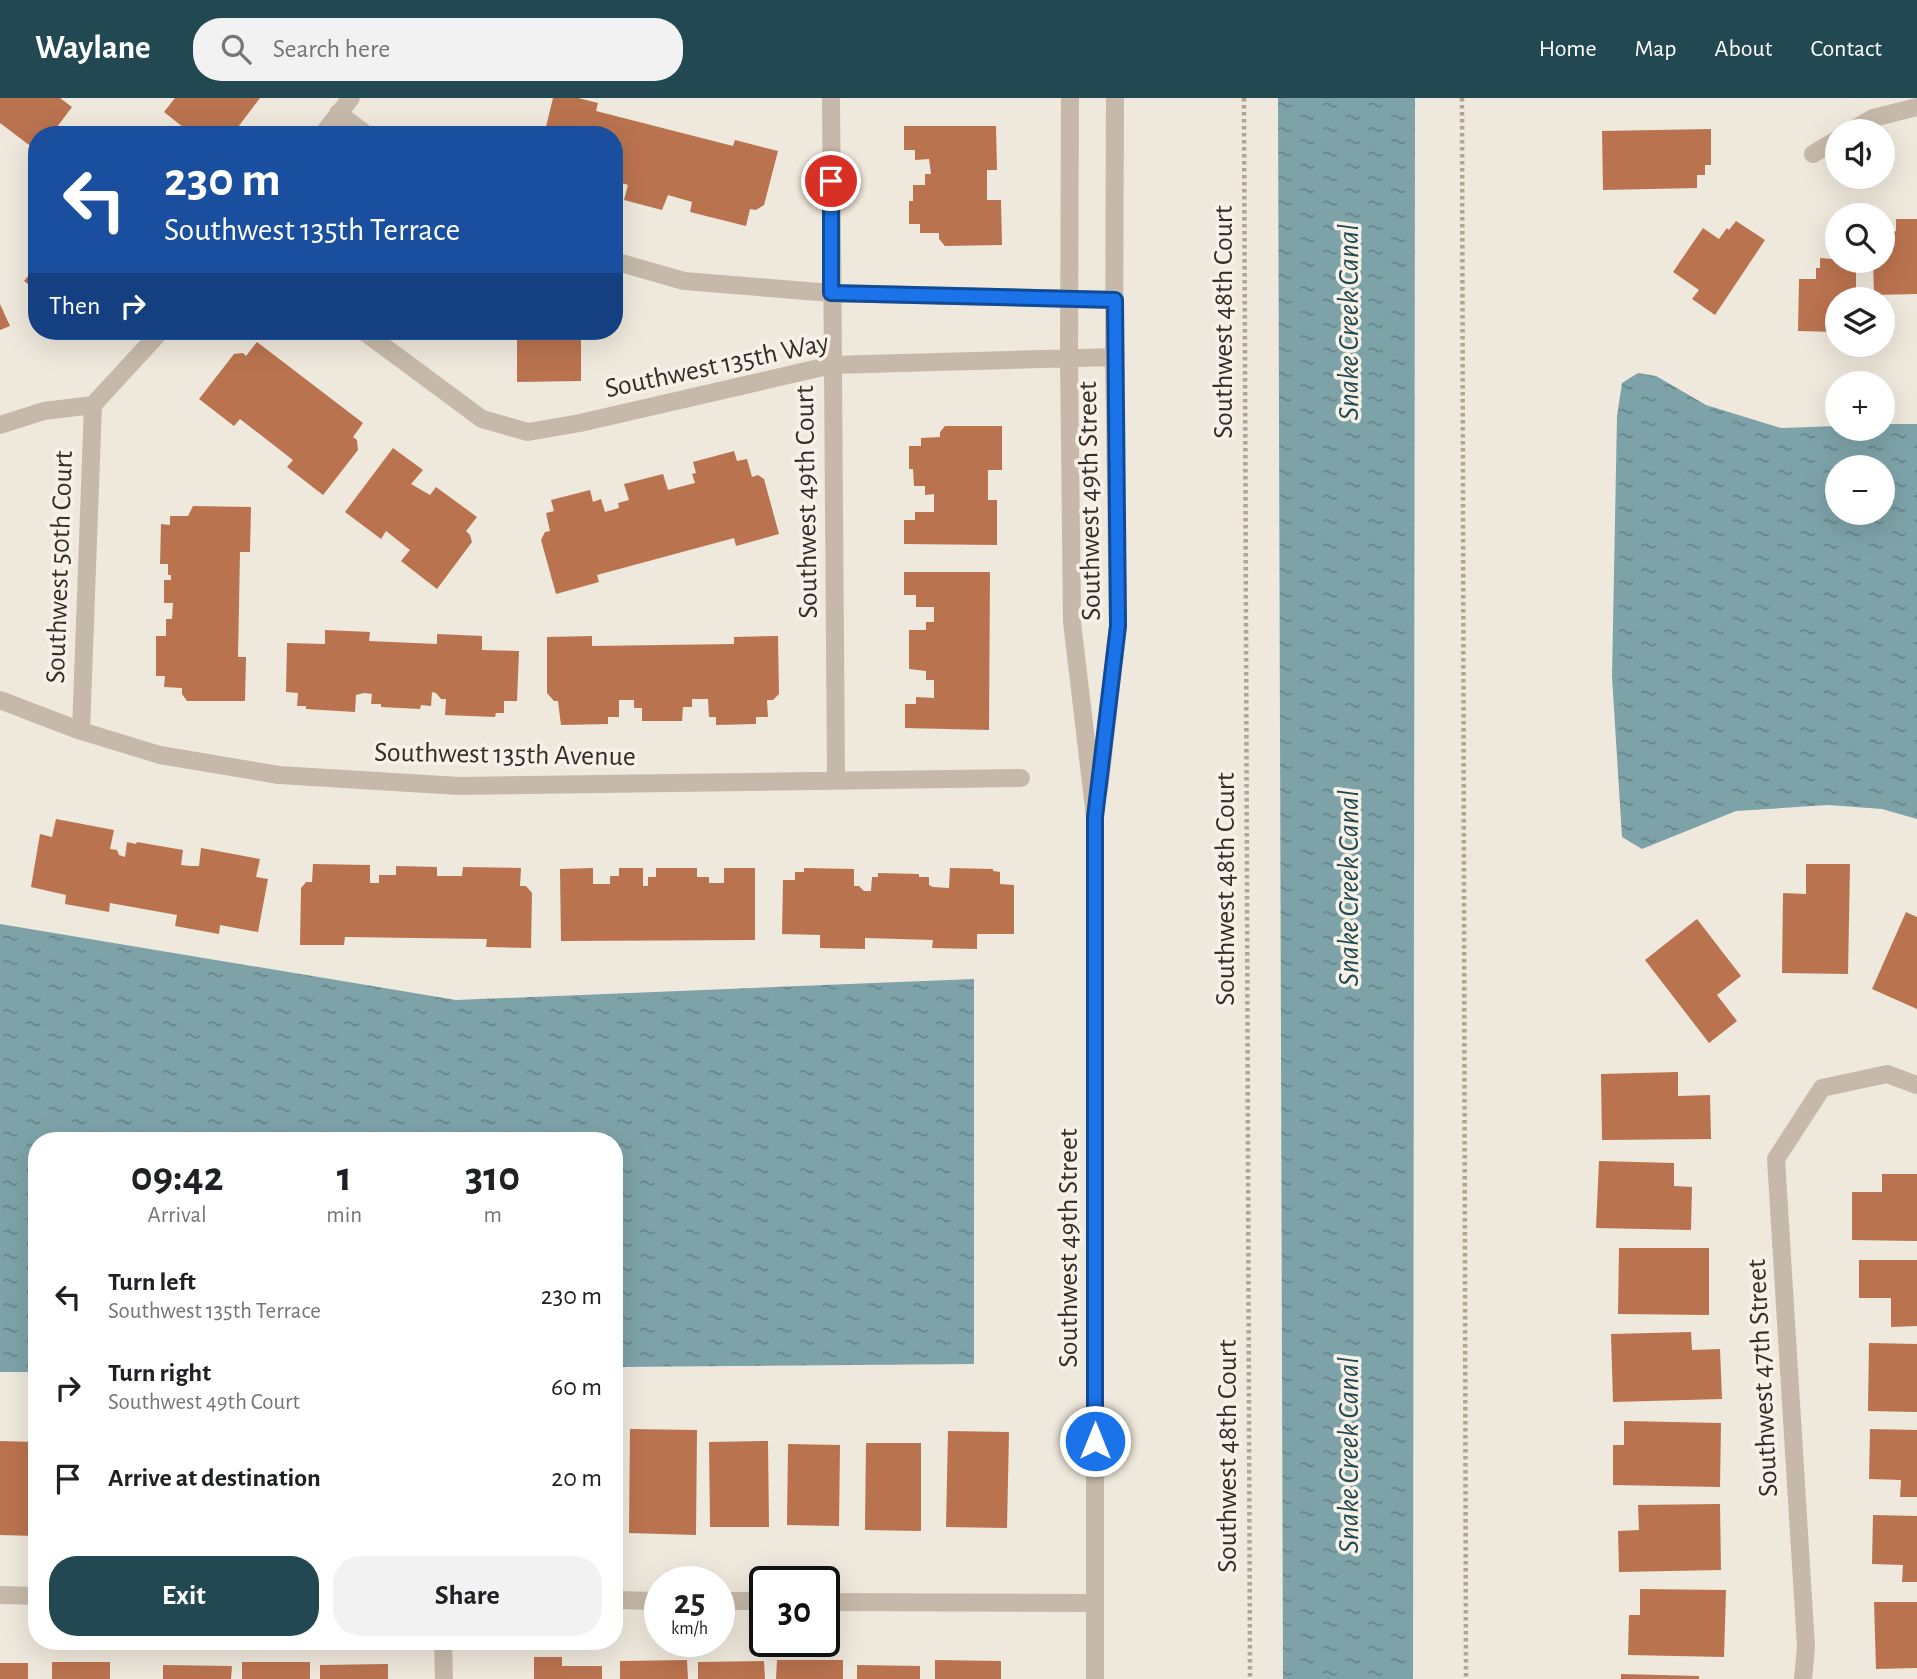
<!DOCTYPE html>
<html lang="en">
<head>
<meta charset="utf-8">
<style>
  :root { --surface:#fff; --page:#f2f2f2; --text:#202124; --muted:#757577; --accent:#224951 }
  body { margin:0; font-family:"Alegreya Sans",sans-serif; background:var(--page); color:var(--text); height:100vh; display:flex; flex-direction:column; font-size:26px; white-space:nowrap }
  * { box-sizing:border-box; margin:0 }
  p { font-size:23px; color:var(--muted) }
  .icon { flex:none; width:38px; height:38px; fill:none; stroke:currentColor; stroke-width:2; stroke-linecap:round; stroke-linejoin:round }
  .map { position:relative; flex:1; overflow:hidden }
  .details { position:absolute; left:28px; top:1034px; width:595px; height:518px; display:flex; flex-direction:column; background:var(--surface); border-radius:28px; box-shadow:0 7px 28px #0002 }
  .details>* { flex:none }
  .hud { position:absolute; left:28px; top:28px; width:595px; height:214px; border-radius:28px; box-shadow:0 7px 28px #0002; background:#1a4fa0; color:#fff; overflow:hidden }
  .controls { position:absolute; left:1825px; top:21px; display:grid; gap:14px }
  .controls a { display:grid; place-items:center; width:70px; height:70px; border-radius:50%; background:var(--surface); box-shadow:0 7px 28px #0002; font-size:35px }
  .speed { position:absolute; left:644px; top:1468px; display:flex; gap:14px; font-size:35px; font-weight:700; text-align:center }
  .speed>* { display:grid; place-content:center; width:91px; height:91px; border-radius:50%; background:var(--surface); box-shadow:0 7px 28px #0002; line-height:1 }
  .speed small { font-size:18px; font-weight:400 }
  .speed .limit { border:4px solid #111; border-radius:10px; background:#fff; color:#111 }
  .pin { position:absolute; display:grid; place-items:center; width:60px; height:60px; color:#fff; margin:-30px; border:4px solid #fff; border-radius:50%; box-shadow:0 2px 7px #0007 }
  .me { position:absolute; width:77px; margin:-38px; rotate:0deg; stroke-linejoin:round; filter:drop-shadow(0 0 5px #0008) }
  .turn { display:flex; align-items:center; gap:24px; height:147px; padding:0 21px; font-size:32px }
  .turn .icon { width:91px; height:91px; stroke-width:2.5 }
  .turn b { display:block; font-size:49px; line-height:60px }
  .then { display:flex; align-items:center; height:66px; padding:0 21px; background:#0003; gap:14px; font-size:26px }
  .eta { display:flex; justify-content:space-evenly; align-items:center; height:119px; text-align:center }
  .eta b { font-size:42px; font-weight:700; line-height:49px }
  .cta { display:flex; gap:14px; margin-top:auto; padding:14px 21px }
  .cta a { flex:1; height:80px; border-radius:28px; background:var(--accent); color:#fff; font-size:28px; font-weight:700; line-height:80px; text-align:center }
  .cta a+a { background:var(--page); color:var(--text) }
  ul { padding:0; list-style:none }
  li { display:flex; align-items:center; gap:21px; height:91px; padding:0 21px }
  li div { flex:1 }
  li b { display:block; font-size:26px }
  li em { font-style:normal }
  header { display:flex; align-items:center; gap:42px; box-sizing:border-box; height:98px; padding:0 35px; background:var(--accent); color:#fff }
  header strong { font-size:33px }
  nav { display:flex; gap:38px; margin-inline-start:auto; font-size:24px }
  .search { width:490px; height:63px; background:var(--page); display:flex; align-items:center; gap:18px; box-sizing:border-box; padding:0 24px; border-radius:28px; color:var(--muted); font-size:26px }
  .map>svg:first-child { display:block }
  .water { fill:url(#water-ripples); fill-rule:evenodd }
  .building { fill:#ba734f }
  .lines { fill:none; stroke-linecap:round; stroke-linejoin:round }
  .path { stroke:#b2a393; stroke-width:4.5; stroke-dasharray:3.5 3.5; stroke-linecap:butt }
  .street { stroke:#c6b9a9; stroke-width:18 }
  .route-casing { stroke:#114b97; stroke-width:18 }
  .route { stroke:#1a73e8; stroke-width:12 }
  .labels { text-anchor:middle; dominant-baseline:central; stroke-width:7; stroke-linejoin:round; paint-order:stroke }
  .street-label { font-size:28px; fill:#342d28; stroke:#f7f1e7 }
  .water-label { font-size:30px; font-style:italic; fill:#224951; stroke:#f7f1e7 }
</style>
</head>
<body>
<header>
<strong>Waylane</strong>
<div class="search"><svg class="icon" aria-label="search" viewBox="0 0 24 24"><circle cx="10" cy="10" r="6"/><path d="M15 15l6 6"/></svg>Search here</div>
<nav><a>Home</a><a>Map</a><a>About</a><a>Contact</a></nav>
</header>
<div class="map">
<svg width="1917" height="1581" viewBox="0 0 1917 1581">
  <defs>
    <pattern id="water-ripples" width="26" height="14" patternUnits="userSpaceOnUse" patternTransform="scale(1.75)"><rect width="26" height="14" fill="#7da3a9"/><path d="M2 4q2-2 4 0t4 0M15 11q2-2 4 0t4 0" fill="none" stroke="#67858a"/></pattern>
  </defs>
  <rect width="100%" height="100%" fill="#efe8dc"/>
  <path class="water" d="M1278,0h137l-2,1581h-130z
    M1638,275l18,3 50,29 75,23 56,-2 1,3h45v-5h34v395l-35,-10 -54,-4 -92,6 -94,38 -20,-12 -10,-160 5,-261 5,-33zM1838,369h45v46h-45z
    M0,826l456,76 518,-21v385l-360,3v-226h-577v231h-37z"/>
  <path class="building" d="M0,0h60l12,9 -21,28h-14v16l-37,-28z
    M175,0h85l-28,37h-39l-29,-23z
    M553,0h25l20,5 -2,8 137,35 2,-6 43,11 -14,54 -8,5 -6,-1 -4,17 -56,-14 2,-10 -24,-7 -6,15 -38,-10 4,-15 -10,-3 2,-9 -6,-1v-37h-70z
    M904,28h92l1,44h-10v30h14l1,45 -57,1 -6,-7v-6h-19v-9h-11v-23h4v-16h12v-11h6l-2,-15 -14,1v-10h-11z
    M1711,31v36h-6v10h-8v13l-94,2 -1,-59z
    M1896,121h21v75l-43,1 -1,-34h10v-18h8v-11l5,-1z
    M1736,123l29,19 -50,75 -23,-16 7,-9 -26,-18 30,-44 16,11 8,-11 2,2z
    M1820,160l36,3v38h-18v33l-40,-1 1,-52h17v-11h4z
    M37,167v26l-13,-10z
    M0,206l10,22 -10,4z
    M517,233h64v50l-64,1z
    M257,244l106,81 -10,14 4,3 1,10 -35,45 -36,-28 6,-7 -53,-41 -6,7 -35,-27 35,-45 9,-1 3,3z
    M945,328h57v44h-14v30h9v45l-93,-1v-24h11v-8h19v-18l-9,1v-9h-11l-1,-17h-4v-23h12v-8l19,-1v-5z
    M393,350l30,22 -12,14 19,11 6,-8 41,30 -11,14 4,4 2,7 -35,47 -36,-28 9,-11 -24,-19 -5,8 -36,-27z
    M734,353l3,10 10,-2 5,18 6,-2 6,4 15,55 -43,12 -2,-8 -137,37 2,7 -43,12 -15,-54 4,-8 5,-1 -4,-18 8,-2 -3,-11 39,-10 3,12 8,-3 4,13 14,-4 -1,-5 11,-3 -5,-16 39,-10 5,16 27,-7 -3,-9 4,-1 -3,-11z
    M193,408l58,1 -1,45h-10l-2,105h8l-1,44h-58l-5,-7v-6l-18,-1 1,-11h-9v-40h10v-17h6l1,-16h-9v-23h7v-5h-3v-11h-8l1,-40 9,1v-9h18z
    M904,474h86l-1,158 -84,-2v-24h11v-7l18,1v-18h-8v-9l-17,-2v-39h17v-8h8v-15h-18v-12h-12z
    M325,532l45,2 -1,9 68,3v-10l45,2v14l37,1 -2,50h-13v12h-8l-1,4 -50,-2 1,-16h-5l-5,-6 -4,-1 -1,14 -10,-1 -1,4 -39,-2v-3h-10l1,-10 -8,-1 -8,2 -1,17 -49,-3v-3h-9l1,-13 -12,-1 1,-49 38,1z
    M592,538v10l142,-2v-7l44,-1 1,58 -6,6h-6l1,17h-12v7l-40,1v-8h-7l-1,-18h-16v8h-9l-1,14h-40v-13h-8v-8h-15v17h-11v7l-47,1 -3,-24h-4l-7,-8v-56z
    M56,721l58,11 -4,19 7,1 2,5 6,2 2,-15 9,2 1,-2 46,8 -2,15 9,1h9l2,-18 59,11 -4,18 12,2 -10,53 -38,-7 -1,9 -44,-8 2,-11 -67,-12 -1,9 -44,-8 1,-9 -35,-8 9,-53 12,3z
    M313,766l57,1v18h9v-8h17v-9l41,1v9h25l1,-9 58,1 -1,18h6l6,7 -1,55 -45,-1 1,-8 -142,-2 -1,8h-44l1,-57 5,-6h6z
    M1806,766h44l-2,110 -66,-1 1,-80 23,1z
    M593,770v16h17v-8h9v-8h24v18h5v-9h8v-9h41v9h12v6h15v-15h31v72l-194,1 -1,-72z
    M804,770l50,1v17h5l5,5h7l1,-14h6v-4l41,1v3h10v8l4,2 16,1 1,-20 43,1v2l7,1v12l14,1v49h-37v15l-45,-1 1,-8 -68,-2v11l-45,-1v-13l-38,-1 1,-54h12v-8h9z
    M1906,814l11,5v92l-45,-20z
    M1697,821l44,57 -24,19 20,26 -28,22 -64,-83z
    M1678,974v24l32,-1 1,44 -109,1 -1,-66z
    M1599,1063l75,2v23l18,1 -1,43 -95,-2z
    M1882,1076h35v67l-65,-1v-48h30z
    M1619,1150h90v67l-91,-1z
    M1859,1162h58v66l-26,1v-29h-32z
    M1691,1234l1,18 28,-1 2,50 -109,3 -2,-68z
    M1869,1245l48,1v68l-49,-1z
    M1624,1323l97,2 -1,64 -107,-2v-40h11z
    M630,1331l67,1 -1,105 -67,-2z
    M1870,1331l47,1v67h-17l1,-17 -32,-1z
    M948,1333l61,1 -2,96 -61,-1z
    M614,1335h6l-2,98h-4z
    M0,1343l37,1v94l-37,-1z
    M768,1343l1,86h-59l-1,-85z
    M866,1345h55v88l-56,-1z
    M788,1346l52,1 -1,81 -52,-1z
    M1720,1406l1,66 -102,2 -1,-41 21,-1 -1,-25z
    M1873,1417l44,1v66h-15l1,-17 -31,-1z
    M1640,1491l86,1 -2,67 -96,-2 1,-40h11z
    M1874,1504h43v66l-41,1z
    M534,1559h28v9h40v13h-68z
    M687,1562l1,19h-68v-18z
    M777,1562h66v19h-67z
    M935,1562l66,1v18h-66z
    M764,1563l1,18h-67v-17z
    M52,1564h58v17h-58z
    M242,1564h68v17h-68z
    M0,1565h28v16h-28z
    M388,1566v15h-68v-14z
    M163,1567l69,1 -1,13h-68z
    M857,1567l63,1v13h-63z
    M1621,1576l78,2v3h-78z"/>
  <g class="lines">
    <path class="path" d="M1244,0l6,1581
      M1462,0l4,1581"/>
    <path class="street" d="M831,0l5,682
      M1070,0l-1,259 3,265 23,195v862
      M338,15l29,22
      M1850,33l23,-13 44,-11
      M322,37l29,-37
      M1813,56l25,-15
      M614,163l70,20 147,12 284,7
      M363,233l119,88 46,13 52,-9 252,-58 282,-8
      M93,307l68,-74
      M0,327l44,-14 49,-6
      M0,602l81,31 79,24 119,20 180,11 562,-8
      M81,633l12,-326
      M1099,692l19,-164 -4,-269 1,-259
      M0,1497l37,1
      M614,1502l46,1
      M719,1503h46
      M824,1504l271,1
      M443,1544l1,37
      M1803,1581l3,-32 -30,-488 46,-71 65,-14 30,11"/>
  </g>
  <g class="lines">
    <defs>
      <path id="route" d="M831,83v112l284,7 3,326 -23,191v624"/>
    </defs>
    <use href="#route" class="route-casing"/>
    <use href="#route" class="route"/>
  </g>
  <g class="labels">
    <g class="street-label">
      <text transform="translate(1224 224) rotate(-90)">Southwest 48th Court</text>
      <text transform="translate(717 268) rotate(-12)">Southwest 135th Way</text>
      <text transform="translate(1090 403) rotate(-91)">Southwest 49th Street</text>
      <text transform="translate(807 404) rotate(-91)">Southwest 49th Court</text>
      <text transform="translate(60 469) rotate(-88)">Southwest 50th Court</text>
      <text transform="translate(505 657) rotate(1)">Southwest 135th Avenue</text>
      <text transform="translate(1226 791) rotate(-90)">Southwest 48th Court</text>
      <text transform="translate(1069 1150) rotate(-90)">Southwest 49th Street</text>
      <text transform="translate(1763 1280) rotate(-93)">Southwest 47th Street</text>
      <text transform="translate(1228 1358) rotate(-90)">Southwest 48th Court</text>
    </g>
    <g class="water-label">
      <text transform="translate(1349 224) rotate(-90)">Snake Creek Canal</text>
      <text transform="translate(1349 790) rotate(-90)">Snake Creek Canal</text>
      <text transform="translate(1349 1357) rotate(-90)">Snake Creek Canal</text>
    </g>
  </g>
</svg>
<div class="controls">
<a><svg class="icon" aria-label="sound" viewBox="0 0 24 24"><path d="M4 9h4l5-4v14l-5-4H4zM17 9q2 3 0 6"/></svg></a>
<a><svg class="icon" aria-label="search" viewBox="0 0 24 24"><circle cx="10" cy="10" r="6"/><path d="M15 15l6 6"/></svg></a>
<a><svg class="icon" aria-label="layers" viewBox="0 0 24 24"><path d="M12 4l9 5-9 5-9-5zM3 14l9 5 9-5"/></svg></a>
<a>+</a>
<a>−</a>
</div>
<div class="speed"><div>25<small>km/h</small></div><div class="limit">30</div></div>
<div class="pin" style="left:831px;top:83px;background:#d93025"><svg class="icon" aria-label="arrive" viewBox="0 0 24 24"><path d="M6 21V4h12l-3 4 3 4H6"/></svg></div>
<svg class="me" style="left:1095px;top:1343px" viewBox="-20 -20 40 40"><circle r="17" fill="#1a73e8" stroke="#fff" stroke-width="3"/><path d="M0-11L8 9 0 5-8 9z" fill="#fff"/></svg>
<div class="hud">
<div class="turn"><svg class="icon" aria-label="left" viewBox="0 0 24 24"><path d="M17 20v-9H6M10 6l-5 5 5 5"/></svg><div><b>230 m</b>Southwest 135th Terrace</div></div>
<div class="then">Then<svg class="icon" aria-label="right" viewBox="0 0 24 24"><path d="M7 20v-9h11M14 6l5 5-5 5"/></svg></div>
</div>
<section class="details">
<div class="eta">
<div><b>09:42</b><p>Arrival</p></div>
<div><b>1</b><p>min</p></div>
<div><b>310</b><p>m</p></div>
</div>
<ul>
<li><svg class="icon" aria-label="left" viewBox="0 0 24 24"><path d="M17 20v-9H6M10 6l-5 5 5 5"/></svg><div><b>Turn left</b><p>Southwest 135th Terrace</p></div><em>230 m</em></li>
<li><svg class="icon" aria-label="right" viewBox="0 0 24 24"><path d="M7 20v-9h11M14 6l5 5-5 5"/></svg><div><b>Turn right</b><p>Southwest 49th Court</p></div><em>60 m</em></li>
<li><svg class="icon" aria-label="arrive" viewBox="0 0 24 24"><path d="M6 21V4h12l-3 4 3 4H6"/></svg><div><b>Arrive at destination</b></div><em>20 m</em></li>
</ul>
<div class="cta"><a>Exit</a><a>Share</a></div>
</section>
</div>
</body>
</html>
